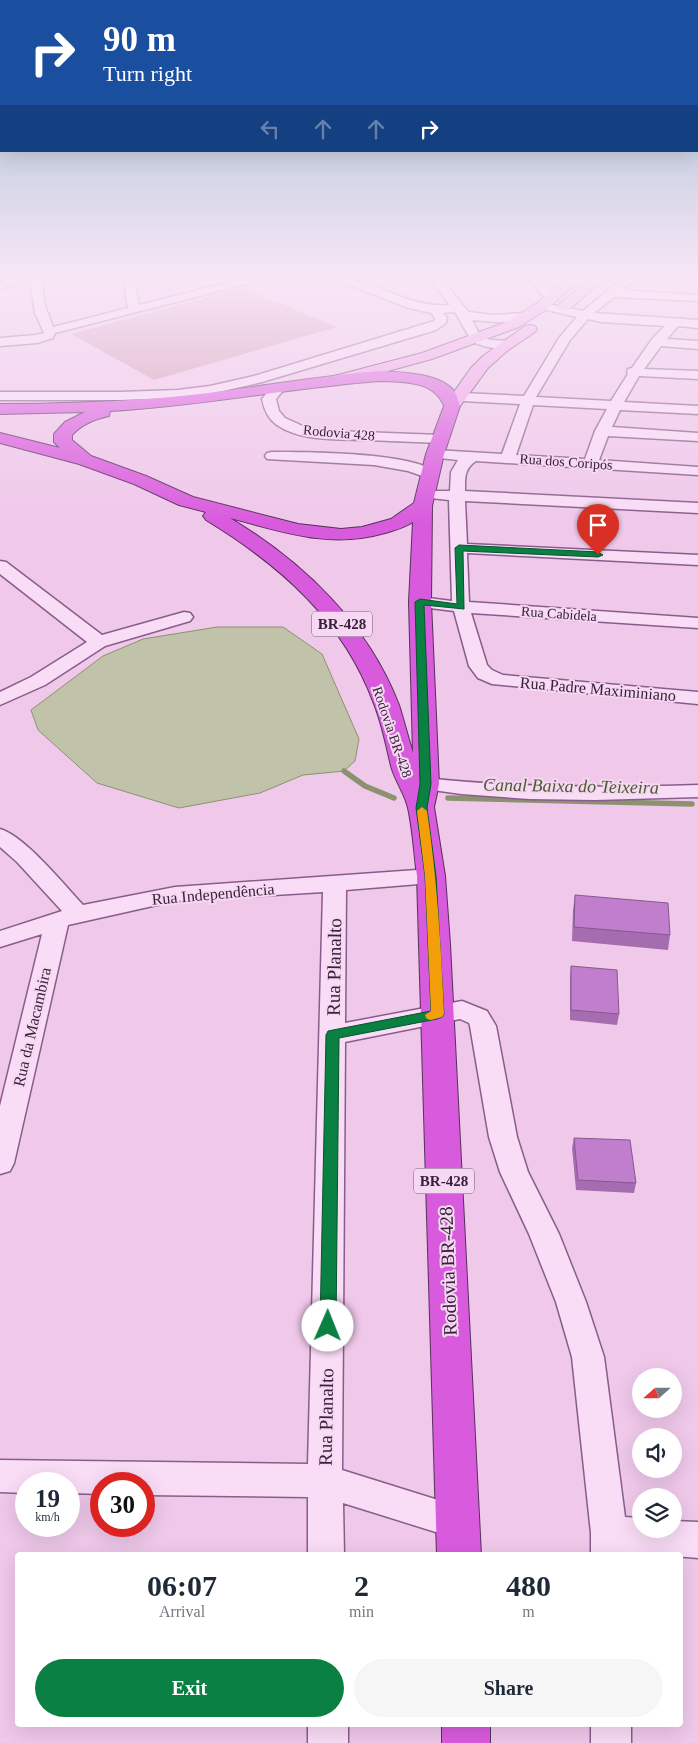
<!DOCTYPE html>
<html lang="en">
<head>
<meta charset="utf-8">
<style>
  :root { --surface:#fff; --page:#f6f6f7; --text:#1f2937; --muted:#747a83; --accent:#0b8043 }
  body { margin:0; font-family:Georgia,serif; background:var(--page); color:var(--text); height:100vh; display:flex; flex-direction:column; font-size:19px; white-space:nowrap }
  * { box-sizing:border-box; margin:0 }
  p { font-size:16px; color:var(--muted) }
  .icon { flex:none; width:28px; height:28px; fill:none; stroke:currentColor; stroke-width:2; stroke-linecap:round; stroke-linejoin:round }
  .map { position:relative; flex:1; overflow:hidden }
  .sheet { position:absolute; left:15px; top:1552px; width:668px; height:175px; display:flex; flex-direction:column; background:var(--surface); border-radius:5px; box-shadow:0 5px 20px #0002 }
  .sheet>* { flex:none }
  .banner { position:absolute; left:0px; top:0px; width:699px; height:152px; box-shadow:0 5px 20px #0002; background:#1a4fa0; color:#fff; overflow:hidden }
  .needle { width:32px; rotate:249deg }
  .fabs { position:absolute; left:632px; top:1368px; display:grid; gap:10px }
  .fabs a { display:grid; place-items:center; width:50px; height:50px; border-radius:50%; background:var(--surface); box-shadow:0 5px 20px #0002; font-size:25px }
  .speed { position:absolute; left:15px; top:1472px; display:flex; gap:10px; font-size:25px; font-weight:700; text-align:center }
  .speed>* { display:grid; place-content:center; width:65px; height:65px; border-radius:50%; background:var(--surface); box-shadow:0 5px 20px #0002; line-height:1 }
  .speed small { font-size:12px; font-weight:400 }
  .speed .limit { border:8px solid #d22; background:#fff; color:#111 }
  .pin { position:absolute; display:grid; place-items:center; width:42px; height:42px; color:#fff; margin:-51px -21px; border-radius:50% 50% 50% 0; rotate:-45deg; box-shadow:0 0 5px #0007 }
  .pin .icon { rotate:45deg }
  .me { position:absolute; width:55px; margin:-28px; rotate:1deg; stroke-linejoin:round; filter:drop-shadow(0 0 4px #0008) }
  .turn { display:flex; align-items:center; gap:18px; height:105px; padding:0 20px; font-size:22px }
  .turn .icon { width:65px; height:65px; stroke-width:2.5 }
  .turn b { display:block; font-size:35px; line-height:42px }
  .lanes { display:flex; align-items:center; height:48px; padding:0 20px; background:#0003; justify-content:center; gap:25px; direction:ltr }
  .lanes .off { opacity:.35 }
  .eta { display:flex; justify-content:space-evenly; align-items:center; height:85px; text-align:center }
  .eta b { font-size:30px; font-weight:700; line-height:35px }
  .primary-button { display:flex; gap:10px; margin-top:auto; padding:10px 20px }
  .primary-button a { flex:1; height:58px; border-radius:30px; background:var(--accent); color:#fff; font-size:20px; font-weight:700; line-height:58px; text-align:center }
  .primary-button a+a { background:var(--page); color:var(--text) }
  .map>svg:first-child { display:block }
  .green { fill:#ce9cb3 }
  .water { fill:#c0c3a9; stroke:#8c926f }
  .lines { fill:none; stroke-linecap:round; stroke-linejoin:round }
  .stream { stroke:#8c926f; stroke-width:5.5 }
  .minor-casing { stroke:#895d8b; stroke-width:3 }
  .major-casing { stroke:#55315a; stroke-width:2 }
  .highway-casing { stroke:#55315a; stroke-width:2 }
  .minor { fill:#f9dcf6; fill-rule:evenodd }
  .major { fill:#f1a1e9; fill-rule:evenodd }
  .highway { fill:#d95bdd; fill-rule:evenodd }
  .wall { fill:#a56cb0 }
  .building { fill:#c07ecd; stroke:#865890 }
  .route { fill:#0b8043; stroke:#07532c }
  .slow { fill:#f59e0b }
  .labels { text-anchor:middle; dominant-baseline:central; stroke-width:4; stroke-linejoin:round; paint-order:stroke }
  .far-street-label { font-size:14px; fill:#39203c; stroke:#f6d8f2 }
  .shield { fill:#f6d8f2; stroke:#725773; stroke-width:1 }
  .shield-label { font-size:15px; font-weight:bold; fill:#39203c }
  .street-label { font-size:16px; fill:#39203c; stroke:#f6d8f2 }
  .water-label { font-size:18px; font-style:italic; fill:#4c5b30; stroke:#f6d8f2 }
  .near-street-label { font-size:19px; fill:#39203c; stroke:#f6d8f2 }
</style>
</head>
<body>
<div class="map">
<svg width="698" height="1743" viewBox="0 0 698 1743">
  <rect width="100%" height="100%" fill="#efc8ea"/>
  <path class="green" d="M242,288l95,39 -183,53 -83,-46z"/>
  <path class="water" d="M217,627h66l39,27 37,85 -4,22 -11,10 -41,4 -43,18 -81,15 -82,-25 -59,-53 -7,-20 72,-54 40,-17z"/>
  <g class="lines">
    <path class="stream" d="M344,771l21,15 29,12
      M448,798l244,6"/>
    <defs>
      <path id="minor" d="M9,279h16l-2,2 -23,8v-7z
        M30,279h11l4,27 8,21 75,-19 -5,-29h11l5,26 102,-26h19l-2,2 -203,52 -2,5 -16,5 -37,3v-8l36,-3 8,-2 -9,-20z
        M337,279c40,-1 69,30 113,26l-20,-26h12l26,33 26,3 31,-2 6,4c-9,9 -46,4 -59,3l9,17 10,3 21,1 2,3c-10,10 -31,2 -42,-2l-17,-30 -12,1 4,5 -1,5 -10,7 -174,52 -52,12 -32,4 -58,2h-120v-8h120l58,-2 32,-4 44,-10 180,-55 1,-3 -4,-5 -22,-5 -70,-27z
        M528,279h11l16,17 2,2 -2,2h-8z
        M622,279h13l-13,11 76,5v6l-84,-4 -20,16 104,7v8l-20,-2 -11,13 31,2v8l-37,-3 -17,23 54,2v8l-59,-3 -15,26 74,4v8l-78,-4 -8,17 86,6v8l-90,-5 -9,24 99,7v8l-222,-14c-12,8 -11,17 -11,30l233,12v10l-233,-12 2,43 231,11v10l-231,-12 2,49 229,16v10l-227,-15 16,52 5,5 11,5 195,17v12l-206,-20 -14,-6 -9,-12 -15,-55 -40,-5 -3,-4 3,-4 6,-1 32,4 -3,-101 -28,-3 -3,-3 3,-3h29l1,-19 7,-12 -28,-3 -2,-3 2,-3 5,-1 67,4 18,-50 -58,-3 -7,-4 7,-4 62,3 35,-58 18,-21 -39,-9 -2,-2 2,-2 4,-1 41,8zM588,319l13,3 64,4 -13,13 -20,29 -4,1 -1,3 1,2 -17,27 -75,-4 34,-57zM533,405l74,4 -12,22 -10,28 -69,-4z
        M278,384l7,4 -9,11 3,12 6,7 22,10 27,3 106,4 5,1 2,3 -2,3 -5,1c-24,-1 -49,-2 -73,-3 -29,-1 -65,2 -90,-15 -9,-6 -13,-16 -15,-26l11,-14z
        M272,452c29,0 150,0 166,23l-2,3 -5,1 -23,-8 -34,-6 -107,-6 -2,-3 2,-3z
        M0,561l6,1 96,73 82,-23 6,1 3,4 -3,4 -85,25 -60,39 -45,20v-13l31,-15 56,-35 -87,-68z
        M426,778c91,10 181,10 272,7v12l-103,3 -66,-1 -68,-5 -42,-6 -3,-4 3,-4z
        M0,829c25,7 65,57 83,76l92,-18 256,-18 8,2 3,5 -3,5 -8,2 -85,7 -1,133 117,-22 25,10 9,15 21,111 11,35 31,62 27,68 18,55 21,160 16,1v11h33v-8l24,1v36l-71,-6v3h-36v-22l-19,-176 -16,-55 -27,-68 -29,-62 -11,-35 -19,-111 -1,-3 -9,-4 -115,23 -3,428 128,40 6,12 -6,12 -12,5 -115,-36 1,52h-36v-58l-164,-2v-11h-43v10l-32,-1v-9h-43v9l-26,-1v-32l308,4 15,-572 -148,9 -107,24 -54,238 -4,8 -10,3v-68l42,-172 -42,13v-16l62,-20 -45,-49 -17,-15z
        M308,1725h40v18h-40z
        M591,1725h40v18h-40z"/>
      <path id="major" d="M566,279h15l-34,30 -28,18 -87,32 -92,25 -6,-2 -2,-3 2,-3 88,-23 87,-32 28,-18z
        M589,279h15l-35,31h-10l-2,-3 2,-3z
        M530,325l5,1 2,3 -2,3 -28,19 -19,17 -30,41h-12l-2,-3 27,-38 12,-12 42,-30z"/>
      <path id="highway" d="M379,371c21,1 61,2 75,20 3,4 4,10 6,15l-16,48 -12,52 -1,96 8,182 -5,23 11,69 5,68 31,611h-44l-20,-679c-3,-22 -4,-46 -9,-68 -3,-14 -13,-27 -17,-42 -5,-21 -9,-42 -17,-62 -30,-83 -94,-139 -168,-184l-3,-4 3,-4 -27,-7 -45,-21 -55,-20 -79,-21v-10l60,15 -6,-6v-8l11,-12 20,-10 -85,2v-10c53,0 107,-2 160,-6 73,-6 146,-21 219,-27zM379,381c24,1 55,-1 65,25l-18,48 -12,49 -23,16 -29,8 -21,2 -43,-5 -105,-27 -47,-21 -55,-20 -19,-16v-5c10,-11 23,-16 37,-19l1,-5c91,-5 179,-23 269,-30zM230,518c54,14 99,31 155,15 10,-3 19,-5 28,-11l-4,80 4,151c-5,-16 -9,-32 -14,-48 -31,-81 -96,-143 -169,-187z
        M442,1725h48v18h-48z"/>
    </defs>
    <use href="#minor" class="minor-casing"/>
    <use href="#major" class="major-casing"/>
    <use href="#highway" class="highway-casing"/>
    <use href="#minor" class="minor"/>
    <use href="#major" class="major"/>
    <use href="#highway" class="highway"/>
  </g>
  <path class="wall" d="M575,895l95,40 -2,15 -96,-9 1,-31z
    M571,966l48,48 -2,11 -47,-5v-43z
    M574,1138l62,45 -2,10 -58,-3 -4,-42z"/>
  <path class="building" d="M575,895l93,8 2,32 -96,-8z
    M571,966l46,4 2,44 -48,-4z
    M574,1138l56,2 6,43 -58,-3z"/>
  <linearGradient id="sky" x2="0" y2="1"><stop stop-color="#98bacf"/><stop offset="0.53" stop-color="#f8e6f6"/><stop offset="1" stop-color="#f8e6f6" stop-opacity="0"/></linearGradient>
  <rect width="698" height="523" fill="url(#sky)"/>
  <path class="route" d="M459,545l139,7 5,3 -5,2 -135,-6 1,58 -40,-4 7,179 -4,24 9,68 8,138 -2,3 -5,2 -98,19 -3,288 -3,5 -5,2 -6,-2 -2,-5 6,-291 2,-4 5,-1 98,-19 -6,-135 -9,-68 4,-24 -5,-182 5,-3 37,5 -2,-56z"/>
  <path class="slow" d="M422,807l5,4c10,67 14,135 17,203l-2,3 -11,3 -4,-1 -2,-4 6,-4 -6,-135 -8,-65z"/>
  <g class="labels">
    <g class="far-street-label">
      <text transform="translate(339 433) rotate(5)">Rodovia 428</text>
      <text transform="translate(566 462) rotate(4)">Rua dos Coripós</text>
      <text transform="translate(559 614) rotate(4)">Rua Cabidela</text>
      <text transform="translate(392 732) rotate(71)">Rodovia BR-428</text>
    </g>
    <g class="shield">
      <rect x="312" y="611.5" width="60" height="25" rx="4"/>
      <rect x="414" y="1168.5" width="60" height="25" rx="4"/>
    </g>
    <g class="shield-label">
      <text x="342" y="624">BR-428</text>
      <text x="444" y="1181">BR-428</text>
    </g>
    <g class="street-label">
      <text transform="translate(598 689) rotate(5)">Rua Padre Maximiniano</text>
      <text transform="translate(213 894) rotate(-5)">Rua Independência</text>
      <text transform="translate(32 1027) rotate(-77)">Rua da Macambira</text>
    </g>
    <g class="water-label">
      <text transform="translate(571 786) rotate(1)">Canal Baixa do Teixeira</text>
    </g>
    <g class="near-street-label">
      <text transform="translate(334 967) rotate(-89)">Rua Planalto</text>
      <text transform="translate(448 1271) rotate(-92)">Rodovia BR-428</text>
      <text transform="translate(326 1417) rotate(-89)">Rua Planalto</text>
    </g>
  </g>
</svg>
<div class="fabs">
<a><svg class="needle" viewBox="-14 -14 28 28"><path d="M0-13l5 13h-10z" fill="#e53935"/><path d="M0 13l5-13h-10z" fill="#747a83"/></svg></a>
<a><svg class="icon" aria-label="sound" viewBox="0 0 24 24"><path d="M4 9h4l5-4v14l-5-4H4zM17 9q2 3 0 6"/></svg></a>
<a><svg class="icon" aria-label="layers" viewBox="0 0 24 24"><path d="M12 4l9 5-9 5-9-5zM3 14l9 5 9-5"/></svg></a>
</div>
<div class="speed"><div>19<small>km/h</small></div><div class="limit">30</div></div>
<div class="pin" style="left:598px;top:555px;background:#d93025"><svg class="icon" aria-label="arrive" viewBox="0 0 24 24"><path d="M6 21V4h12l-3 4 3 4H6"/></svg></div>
<svg class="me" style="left:328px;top:1326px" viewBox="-20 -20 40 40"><circle r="19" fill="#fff"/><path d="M0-13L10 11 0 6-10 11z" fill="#0b8043"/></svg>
<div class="banner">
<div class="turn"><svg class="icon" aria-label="right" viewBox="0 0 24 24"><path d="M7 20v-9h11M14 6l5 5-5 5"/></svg><div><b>90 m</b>Turn right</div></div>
<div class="lanes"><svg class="icon off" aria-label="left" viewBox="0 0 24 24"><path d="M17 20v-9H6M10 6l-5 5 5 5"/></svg><svg class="icon off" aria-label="ahead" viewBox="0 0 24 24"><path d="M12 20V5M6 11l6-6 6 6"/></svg><svg class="icon off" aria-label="ahead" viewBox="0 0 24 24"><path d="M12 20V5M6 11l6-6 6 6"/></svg><svg class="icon" aria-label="right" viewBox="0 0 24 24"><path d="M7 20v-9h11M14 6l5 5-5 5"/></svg></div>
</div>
<section class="sheet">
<div class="eta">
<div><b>06:07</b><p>Arrival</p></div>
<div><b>2</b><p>min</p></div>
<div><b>480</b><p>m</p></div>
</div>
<div class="primary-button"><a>Exit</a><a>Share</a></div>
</section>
</div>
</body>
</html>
